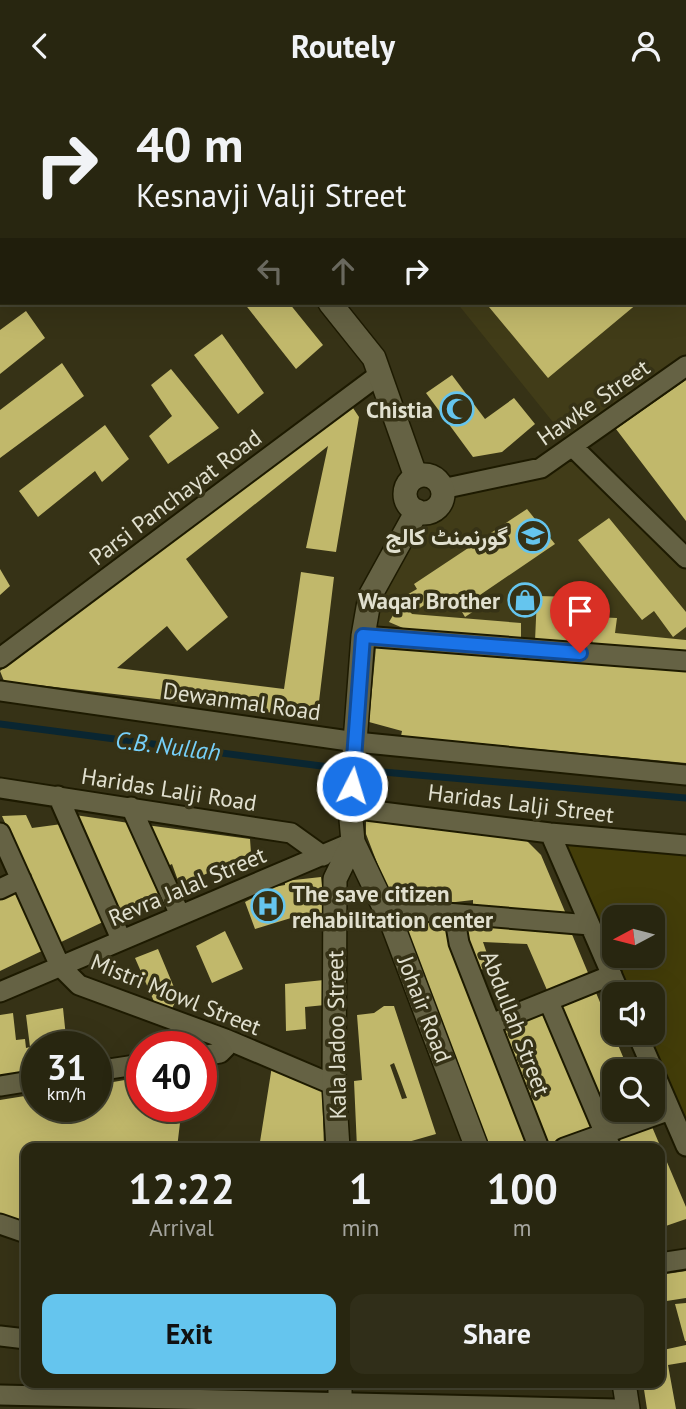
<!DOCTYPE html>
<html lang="en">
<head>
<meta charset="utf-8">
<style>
  :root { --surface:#282610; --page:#302e19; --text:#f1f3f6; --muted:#a5a59f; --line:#444330; --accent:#65c5ee }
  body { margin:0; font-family:"PT Sans",Vazirmatn,sans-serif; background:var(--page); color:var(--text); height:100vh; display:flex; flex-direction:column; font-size:26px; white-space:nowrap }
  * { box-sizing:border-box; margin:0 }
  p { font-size:23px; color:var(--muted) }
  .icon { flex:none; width:38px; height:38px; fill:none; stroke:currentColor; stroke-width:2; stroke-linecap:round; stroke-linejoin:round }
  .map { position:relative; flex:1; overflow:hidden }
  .details { position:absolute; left:21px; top:1052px; width:644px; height:245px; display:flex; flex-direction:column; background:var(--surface); border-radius:14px; box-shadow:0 7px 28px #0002,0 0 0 2px var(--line) }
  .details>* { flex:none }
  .banner { position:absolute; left:0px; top:0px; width:686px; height:214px; box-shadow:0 7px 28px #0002,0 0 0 2px var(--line); background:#282610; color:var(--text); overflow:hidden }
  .needle { width:46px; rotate:263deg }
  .buttons { position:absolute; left:602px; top:814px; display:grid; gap:14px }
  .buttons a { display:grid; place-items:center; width:63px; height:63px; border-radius:14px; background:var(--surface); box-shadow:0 7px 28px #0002,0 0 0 2px var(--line); font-size:35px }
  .speed { position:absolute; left:21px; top:940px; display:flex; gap:14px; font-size:35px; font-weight:700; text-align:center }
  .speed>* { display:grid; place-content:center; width:91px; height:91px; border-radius:50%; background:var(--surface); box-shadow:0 7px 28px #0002,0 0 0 2px var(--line); line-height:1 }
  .speed small { font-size:18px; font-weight:400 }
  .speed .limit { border:10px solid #d22; background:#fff; color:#111 }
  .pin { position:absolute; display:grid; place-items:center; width:60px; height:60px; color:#fff; margin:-72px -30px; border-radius:50% 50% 50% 0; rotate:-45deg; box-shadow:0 0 7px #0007 }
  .pin .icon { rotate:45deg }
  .me { position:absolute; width:77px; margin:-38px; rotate:5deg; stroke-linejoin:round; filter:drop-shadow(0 0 5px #0008) }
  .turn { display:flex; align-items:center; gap:24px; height:147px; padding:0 21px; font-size:32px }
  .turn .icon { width:91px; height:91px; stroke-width:2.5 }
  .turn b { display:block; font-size:49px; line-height:60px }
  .lanes { display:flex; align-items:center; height:66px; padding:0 21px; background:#0003; justify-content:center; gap:35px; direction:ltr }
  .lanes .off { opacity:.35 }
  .eta { display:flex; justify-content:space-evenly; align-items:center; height:119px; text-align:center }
  .eta b { font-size:42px; font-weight:700; line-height:49px }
  .primary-button { display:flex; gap:14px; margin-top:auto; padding:14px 21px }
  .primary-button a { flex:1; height:80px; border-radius:14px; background:var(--accent); color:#111; font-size:28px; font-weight:700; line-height:80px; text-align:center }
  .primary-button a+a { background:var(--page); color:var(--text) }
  header { display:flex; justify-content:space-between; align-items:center; height:91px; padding:0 21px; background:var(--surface); font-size:32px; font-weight:700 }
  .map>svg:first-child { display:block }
  .built { fill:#413c18 }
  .green { fill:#433d09; fill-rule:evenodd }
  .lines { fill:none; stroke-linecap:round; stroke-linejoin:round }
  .stream { stroke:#0a2631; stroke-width:7 }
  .building { fill:#c1b86b; fill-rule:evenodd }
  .service-casing { stroke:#1d1a00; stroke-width:13 }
  .minor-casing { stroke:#1d1a00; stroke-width:23 }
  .tertiary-casing { stroke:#1d1a00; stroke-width:26 }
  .service { stroke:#656244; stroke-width:10 }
  .minor { stroke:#656244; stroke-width:19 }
  .tertiary { stroke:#656244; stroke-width:23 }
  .route-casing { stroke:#114b97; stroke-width:18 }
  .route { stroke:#1a73e8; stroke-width:12 }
  .labels { text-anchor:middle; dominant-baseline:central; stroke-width:7; stroke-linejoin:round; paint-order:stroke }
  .street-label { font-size:23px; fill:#e1e0cf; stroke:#363216 }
  .poi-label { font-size:23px; font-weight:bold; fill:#e1e0cf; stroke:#363216; text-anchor:end }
  .water-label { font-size:24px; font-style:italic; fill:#76d0f9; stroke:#363216 }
</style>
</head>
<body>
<header><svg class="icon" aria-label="back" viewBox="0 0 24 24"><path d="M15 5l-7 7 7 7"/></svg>Routely<svg class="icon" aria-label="person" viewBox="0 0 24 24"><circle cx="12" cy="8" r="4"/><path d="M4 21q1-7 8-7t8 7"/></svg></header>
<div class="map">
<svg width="686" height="1318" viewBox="0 0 686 1318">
  <rect width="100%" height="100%" fill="#363216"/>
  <path class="built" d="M317,0h369v275l-113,81 113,111v101l-323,-23 60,-123 15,-7 5,-11 130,-48 -116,-144h227v-210h-369z"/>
  <path class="green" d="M550,742l136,12v301l-49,-113h16v-39h-33zM614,826h39v38h-39z"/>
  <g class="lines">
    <path class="stream" d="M0,633l337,44
      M371,680l315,27"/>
  </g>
  <path class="building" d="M244,212h45l34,42 -27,24z
    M494,212h144l-90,75 -59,-71z
    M26,220l19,27 -45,36v-44z
    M222,243l42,59 -26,21 -44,-59z
    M62,272l22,33 -84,62v-48z
    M171,278l48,59 -51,36 -19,-28 23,-20 -21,-31z
    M452,284l33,44 29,-21 21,26 -33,28 -29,5 -47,-64z
    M686,289v141l-70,-92z
    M345,317h8l6,9 -23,135 -30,-4 22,-102 -142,113 42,58 -41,34 -20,-25 -50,42 167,21 17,-117 33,5 -17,141 -313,-37 -4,-10z
    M105,334l24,34 -27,23 -7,-11 -57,46 -19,-26z
    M527,418l28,35 -78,53 6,8 -18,12 -10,-17 -14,10 -11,-1 -4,-5 -11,7 -10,-15 12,-7 -3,-5z
    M609,427l77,94v15l-13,10 -19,-26 -12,9 -64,-80z
    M0,478l10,17 -10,9z
    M537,505l41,1 -2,48 -41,-4z
    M401,511l11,12 109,9v17l-111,-9 -21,-9z
    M595,526l22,1 -2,15 71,7v14l-94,-8z
    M376,556l310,24v92l-285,-27 1,-5 -33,-9z
    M26,724l6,13 30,-4 43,97 -46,22 -57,-127z
    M75,724l54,8 33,72 -43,20z
    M366,725l157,21 18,18 25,59 -93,-8v-6l-26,3v-6l-22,4 -34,-2 -25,-65z
    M146,734l104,14 1,14 -71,33 -8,-22 -8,4z
    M321,786l4,37 -22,3v4l-11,2 -1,-5 -36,11 -10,-27 29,-15 11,-2v-4z
    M19,797l27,61 -46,22v-74z
    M405,825l43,4 84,228h-48l-76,-201z
    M467,835l104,6 20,48 -41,17 -23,-53 -44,-2 9,26 -15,2 -15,-38z
    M225,840l18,38 -31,14 -16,-37z
    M158,858l20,48 -8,15 -14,-6 -21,-48z
    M324,889l1,25 -20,2 1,22 -20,2 -1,-47z
    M594,897l35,83h-15v38h31l-37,18 -52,-123z
    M384,915h10l42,128 -49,14h-30l-3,-67 8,-1 -5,-65 17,-2zM394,972l5,13 8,22 -5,1 -12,-34z
    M63,917l4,39h-30v28l-37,4v-64l13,-2 3,27 9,-1 1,9 4,-1 -4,-32z
    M546,917l53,123 -47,17h-6l-48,-121z
    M272,975l50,22 2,60h-65z
    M142,986v29h40l-5,42h-151v74l-26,-7v-115l37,-6v12h59v-21z
    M650,1031l36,85v12l-26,9v-80h-43l-4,-10z
    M686,1180v27l-26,4v-27z
    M686,1212v38h-1l-10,-37z
    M660,1249l3,10 23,-5v17l-18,3 8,44h-29l-4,-26h17z"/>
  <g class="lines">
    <defs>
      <path id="service" d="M0,159l2,3"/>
      <path id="minor" d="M573,356l113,111
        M442,398l99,-21 145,-102
        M363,545l323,25
        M0,567l380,-284
        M0,600l356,51 330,33
        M0,697l291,45 32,23
        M58,705l63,143
        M131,716l49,108
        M350,717l200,25 136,12
        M0,742l60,133 19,19 149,55 106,45
        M550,742l70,161
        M0,798l21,-10
        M386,817l204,17
        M454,823l5,29 80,205
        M0,901l353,-150
        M549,911l62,146
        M491,933l121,-49
        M637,942l49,113
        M201,965l19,-3 6,-6 2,-7
        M96,980l46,-7
        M0,995l37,-6
        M564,1057l106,-38
        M0,1133l26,9
        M660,1172l26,-4
        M0,1245l26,3
        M0,1304l616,14"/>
      <path id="tertiary" d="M160,0l2,2
        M330,212l44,55 42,119
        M405 403a19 19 0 1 1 38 0a19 19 0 1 1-38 0Z
        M417,420l-47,85 -7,40 -13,172 3,34 40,84 84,222
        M338,1057l-4,-63 1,-206 18,-37
        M340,1292v26
        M624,1292l4,26"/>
    </defs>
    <use href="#service" class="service-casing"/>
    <use href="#minor" class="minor-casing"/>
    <use href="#tertiary" class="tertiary-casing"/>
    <use href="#service" class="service"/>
    <use href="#minor" class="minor"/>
    <use href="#tertiary" class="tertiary"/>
  </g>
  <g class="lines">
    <defs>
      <path id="route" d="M352,695l11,-150 217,17"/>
    </defs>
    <use href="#route" class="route-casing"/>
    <use href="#route" class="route"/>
  </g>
  <defs>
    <symbol id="mosque-ring" viewBox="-11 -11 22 22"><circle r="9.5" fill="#363216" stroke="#65c5ee" stroke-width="1.5"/><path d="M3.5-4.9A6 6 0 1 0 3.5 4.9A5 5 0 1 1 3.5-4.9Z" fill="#65c5ee"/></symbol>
    <symbol id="school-ring" viewBox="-11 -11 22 22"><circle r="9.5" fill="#363216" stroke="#65c5ee" stroke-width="1.5"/><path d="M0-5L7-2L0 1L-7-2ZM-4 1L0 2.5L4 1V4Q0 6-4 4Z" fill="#65c5ee"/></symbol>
    <symbol id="shop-ring" viewBox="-11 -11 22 22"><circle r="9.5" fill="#363216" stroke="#65c5ee" stroke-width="1.5"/><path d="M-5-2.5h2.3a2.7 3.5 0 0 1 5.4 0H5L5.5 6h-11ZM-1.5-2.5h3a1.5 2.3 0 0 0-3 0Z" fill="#65c5ee"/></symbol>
    <symbol id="hospital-ring" viewBox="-11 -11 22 22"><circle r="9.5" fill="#363216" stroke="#65c5ee" stroke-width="1.5"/><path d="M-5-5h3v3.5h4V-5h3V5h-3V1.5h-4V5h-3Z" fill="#65c5ee"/></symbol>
  </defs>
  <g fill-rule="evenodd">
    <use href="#mosque-ring" x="438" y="299" width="38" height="38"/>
    <use href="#school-ring" x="514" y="426" width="38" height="38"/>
    <use href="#shop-ring" x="506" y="490" width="38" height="38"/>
    <use href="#hospital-ring" x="249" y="796" width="38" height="38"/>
  </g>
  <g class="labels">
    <g class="street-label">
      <text transform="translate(593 311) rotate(-35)">Hawke Street</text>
      <text transform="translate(175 406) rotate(-37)">Parsi Panchayat Road</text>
      <text transform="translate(242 610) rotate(8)">Dewanmal Road</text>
      <text transform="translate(169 698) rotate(9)">Haridas Lalji Road</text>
      <text transform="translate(521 712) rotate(7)">Haridas Lalji Street</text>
      <text transform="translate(187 795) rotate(-23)">Revra Jalal Street</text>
      <text transform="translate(176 903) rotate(22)">Mistri Mowl Street</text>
      <text transform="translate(425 918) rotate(69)">Johair Road</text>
      <text transform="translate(516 932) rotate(69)">Abdullah Street</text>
      <text transform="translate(336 944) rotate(-91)">Kala Jadoo Street</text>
    </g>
    <g class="poi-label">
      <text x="433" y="318">Chistia</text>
      <text x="508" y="445">گورنمنٹ کالج</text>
      <text x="500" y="509">Waqar Brother</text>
      <text x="292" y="802" text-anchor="start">The save citizen<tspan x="292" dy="26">rehabilitation center</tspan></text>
    </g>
    <g class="water-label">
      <text transform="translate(168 655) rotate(7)">C.B. Nullah</text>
    </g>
  </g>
</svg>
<div class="buttons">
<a><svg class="needle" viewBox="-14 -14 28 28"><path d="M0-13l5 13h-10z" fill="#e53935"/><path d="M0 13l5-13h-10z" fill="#a5a59f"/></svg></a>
<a><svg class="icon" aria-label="sound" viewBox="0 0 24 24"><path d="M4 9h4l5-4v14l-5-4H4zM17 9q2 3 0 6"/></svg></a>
<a><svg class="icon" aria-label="search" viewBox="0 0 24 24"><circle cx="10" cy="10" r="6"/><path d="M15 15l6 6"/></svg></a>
</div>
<div class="speed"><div>31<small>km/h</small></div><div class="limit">40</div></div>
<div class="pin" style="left:580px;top:562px;background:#d93025"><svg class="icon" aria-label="arrive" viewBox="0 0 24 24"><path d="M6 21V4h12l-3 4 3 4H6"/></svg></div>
<svg class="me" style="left:352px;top:695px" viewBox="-20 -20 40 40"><circle r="17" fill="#1a73e8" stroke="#fff" stroke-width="3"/><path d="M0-11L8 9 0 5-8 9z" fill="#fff"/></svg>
<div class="banner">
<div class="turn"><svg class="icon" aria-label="right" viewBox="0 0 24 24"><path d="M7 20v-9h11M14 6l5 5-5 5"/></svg><div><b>40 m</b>Kesnavji Valji Street</div></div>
<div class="lanes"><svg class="icon off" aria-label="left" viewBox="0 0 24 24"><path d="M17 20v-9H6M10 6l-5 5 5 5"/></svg><svg class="icon off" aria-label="ahead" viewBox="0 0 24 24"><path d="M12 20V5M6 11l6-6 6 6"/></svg><svg class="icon" aria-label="right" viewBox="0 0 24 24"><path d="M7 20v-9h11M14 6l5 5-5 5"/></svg></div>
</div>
<section class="details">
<div class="eta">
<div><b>12:22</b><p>Arrival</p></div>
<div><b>1</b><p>min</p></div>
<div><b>100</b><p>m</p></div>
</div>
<div class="primary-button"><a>Exit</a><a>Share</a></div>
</section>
</div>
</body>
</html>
